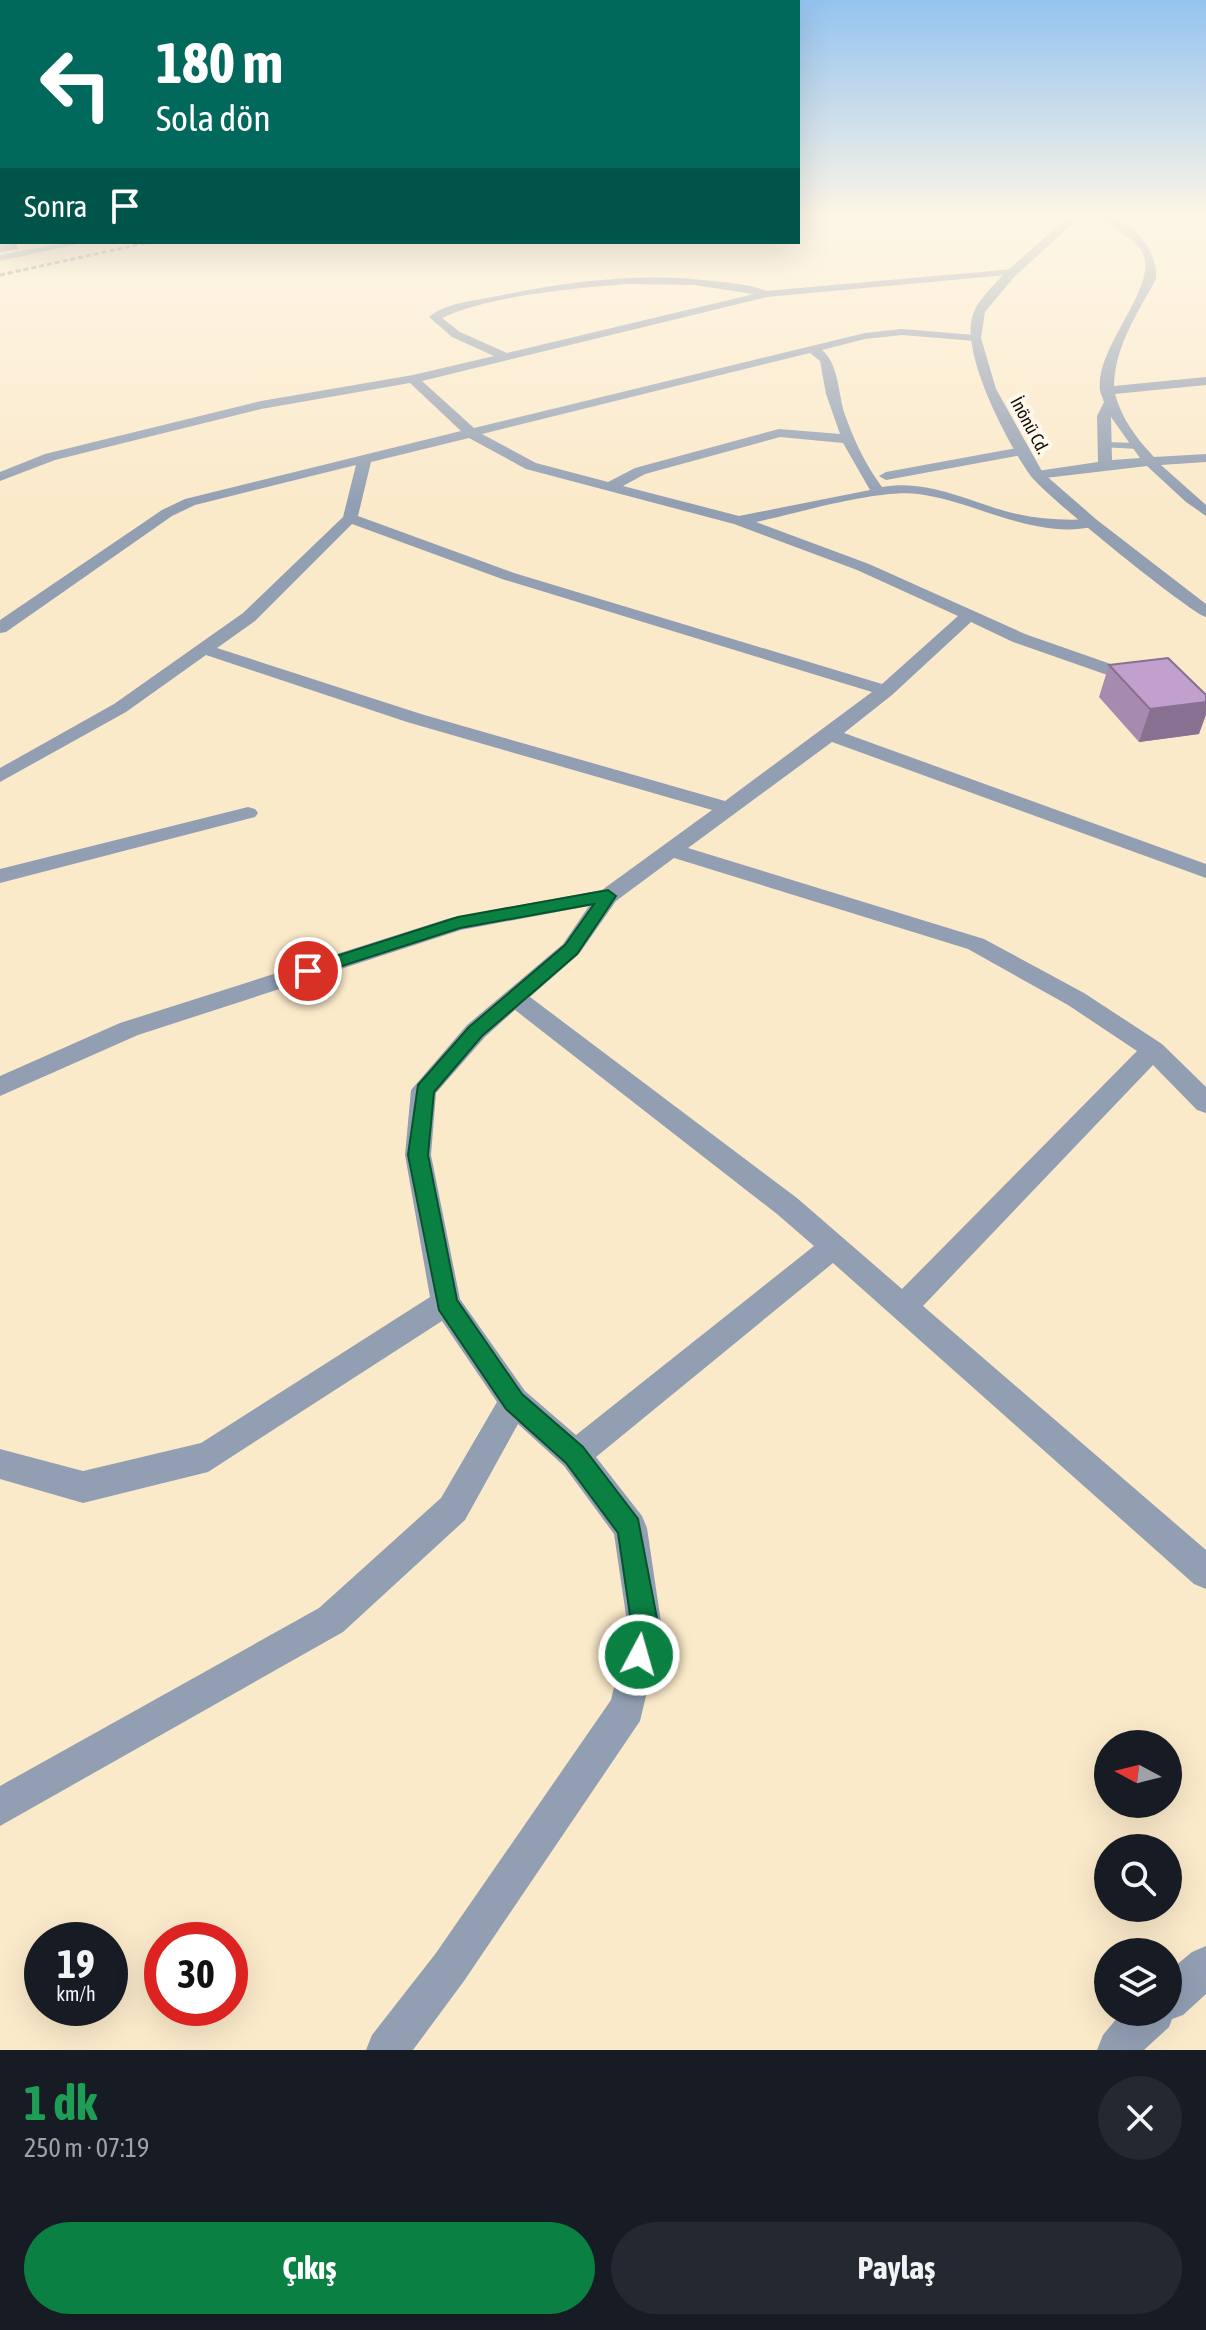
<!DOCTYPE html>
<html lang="tr">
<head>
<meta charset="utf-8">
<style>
  :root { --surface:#171b24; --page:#242831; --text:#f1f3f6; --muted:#9ea1a6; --accent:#0b8043 }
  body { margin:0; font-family:"Asap Condensed",sans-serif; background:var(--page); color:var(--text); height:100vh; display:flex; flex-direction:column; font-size:30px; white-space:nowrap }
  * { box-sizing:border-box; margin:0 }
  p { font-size:26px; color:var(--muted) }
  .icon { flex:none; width:44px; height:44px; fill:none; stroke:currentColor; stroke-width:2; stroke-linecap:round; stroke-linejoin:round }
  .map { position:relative; height:2050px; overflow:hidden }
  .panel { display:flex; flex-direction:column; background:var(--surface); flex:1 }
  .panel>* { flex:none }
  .hud { position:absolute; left:0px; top:0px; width:800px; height:244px; box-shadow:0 8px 32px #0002; background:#00695c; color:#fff; overflow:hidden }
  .needle { width:52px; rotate:277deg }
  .controls { position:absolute; left:1094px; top:1730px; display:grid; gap:16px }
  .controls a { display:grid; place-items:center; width:88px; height:88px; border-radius:50%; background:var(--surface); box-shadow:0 8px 32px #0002; font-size:40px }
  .speed { position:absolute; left:24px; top:1922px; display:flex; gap:16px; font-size:40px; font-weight:700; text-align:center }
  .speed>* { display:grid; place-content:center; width:104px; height:104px; border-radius:50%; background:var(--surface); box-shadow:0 8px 32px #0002; line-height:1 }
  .speed small { font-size:20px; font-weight:400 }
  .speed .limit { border:12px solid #d22; background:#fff; color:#111 }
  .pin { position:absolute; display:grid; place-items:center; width:68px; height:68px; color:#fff; margin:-34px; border:4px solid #fff; border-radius:50%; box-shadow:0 2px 8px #0007 }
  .me { position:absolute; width:88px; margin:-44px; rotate:6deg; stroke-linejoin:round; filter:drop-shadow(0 0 6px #0008) }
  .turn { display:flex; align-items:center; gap:28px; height:168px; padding:0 24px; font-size:36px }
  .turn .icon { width:104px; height:104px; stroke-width:2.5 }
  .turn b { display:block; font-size:56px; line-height:68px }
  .then { display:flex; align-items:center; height:76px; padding:0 24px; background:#0003; gap:16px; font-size:30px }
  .round { display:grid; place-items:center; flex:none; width:84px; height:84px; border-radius:42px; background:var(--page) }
  .overview { display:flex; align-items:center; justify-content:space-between; height:136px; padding:0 24px }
  h1 { font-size:48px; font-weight:700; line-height:60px; color:#1e9e55 }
  .cta { display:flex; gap:16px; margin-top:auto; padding:16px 24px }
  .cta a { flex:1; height:92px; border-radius:48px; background:var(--accent); color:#fff; font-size:32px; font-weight:700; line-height:92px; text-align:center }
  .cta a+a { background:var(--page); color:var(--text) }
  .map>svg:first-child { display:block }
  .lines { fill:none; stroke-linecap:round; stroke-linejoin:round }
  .service { fill:#929fb3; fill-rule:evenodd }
  .minor { fill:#929fb3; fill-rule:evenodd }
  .tertiary { fill:#929fb3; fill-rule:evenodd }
  .rail { stroke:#867a66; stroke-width:3; stroke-dasharray:5 3; stroke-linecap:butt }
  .wall { fill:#a78ab0 }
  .shaded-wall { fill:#887090 }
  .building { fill:#c2a0cd; stroke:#887090; stroke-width:2 }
  .route { fill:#0b8043; stroke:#07532c; stroke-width:2 }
  .labels { text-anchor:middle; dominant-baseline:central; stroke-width:8; stroke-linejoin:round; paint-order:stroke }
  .far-street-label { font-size:18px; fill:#110b03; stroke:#fff8ec }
</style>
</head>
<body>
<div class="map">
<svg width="1206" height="2050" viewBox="0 0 1206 2050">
  <rect width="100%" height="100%" fill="#fbeaca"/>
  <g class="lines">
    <path class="service" d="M70,242h17l-87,19v-6z
      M1105,442l33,1 6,3 -6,3 -37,-2v-4z"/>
    <path class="minor" d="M1102,217c29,0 57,34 54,62 -19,35 -41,67 -42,107l92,-9v8l-91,9c7,25 21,44 39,63l52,-3v8l-45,3 45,40v11l-20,-14 -39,-36 -110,13 -7,-4 7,-4 61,-9 -1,-46 7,-14c-1,-4 -3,-7 -4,-11 -6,-45 63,-107 41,-141 -10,-13 -27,-21 -39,-33zM1111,417l29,41 -28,2z
      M1014,269l4,1v4l-251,23 -345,84 52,47 391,-95 37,-4 73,6 6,3 -6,3 -73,-6 -37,4 -43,11c17,14 16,44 23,65 9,25 20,49 37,72 43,-8 82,12 123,24 28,8 58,10 87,8l5,1v6c-63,15 -118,-24 -179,-32 -40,-5 -120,19 -162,28l113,42 156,70 120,42 3,4 -3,4h-12l-120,-42 -42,-20 -79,73 -48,38 362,131v14l-374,-136 -144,106 296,91 100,54 78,51 44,43v26l-9,-3 -44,-45 -230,241 283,244v39l-12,-5 -361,-321 -237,194 46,59 5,12 15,101 -22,92 -176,260 -51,69h-47l6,-15 64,-82 175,-253 17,-71 -14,-95 -50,-68 -46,-42 -53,96 -122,112 -343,194v-40l319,-178 122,-110 56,-96 -55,-81 -234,151 -125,31 -83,-24v-30l83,22 118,-28 229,-146 -25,-142 6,-65 56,-65 96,-81 26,-38 -128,24 -323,105 -138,61v-20l120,-53 330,-105 152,-28 110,-80 -305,-88 -201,-67 -80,57 -126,70v-14l114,-64 129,-91 100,-96 13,-52 -161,40 -23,11 -166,116 -6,1v-13l162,-110 23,-11 276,-68 -51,-48 -149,26 -206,51 -55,21v-9l45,-18 216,-53 152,-26 81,-19 -42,-19 -23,-20c17,-14 43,-16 64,-20 72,-15 145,-25 219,-16 17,2 38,3 54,10zM627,284l67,1 60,9 -247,59 -47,-21 -18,-14c45,-22 133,-30 185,-34zM810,353l10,8 6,33 14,40 -61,-5 -144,39 -27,14 -72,-19 -54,-29zM780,437l63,6 27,47 -131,26 -116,-30 22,-12zM469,438l57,31 208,55 123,46 101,46 -76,68 -368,-111 -156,-57 13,-54zM352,524l150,55 370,113 -147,109 -304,-87 -204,-66 38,-27zM674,858l294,91 100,56 69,46 -235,238 -105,-91 -267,-201 49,-43 37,-53zM515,1010l262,204 37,32 -238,189 -51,-44 -65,-92 -29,-144 5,-62 49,-56z
      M1022,447l5,1v6l-141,26 -7,-4 7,-4z
      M248,807l7,2 3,4 -3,4 -255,66v-14z"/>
    <path class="tertiary" d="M1069,217h11l-66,60 -29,35 -4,26 15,51 47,84 54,47 109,84v13c-16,-4 -164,-124 -176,-142 -22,-31 -73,-127 -56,-163 11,-27 72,-74 95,-95z
      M1206,1946v48l-23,21 -11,4 -3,8 -25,23h-47l6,-15 19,-23h46v-40l24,-20z"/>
    <path class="rail" d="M0,275l150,-33"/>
  </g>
  <path class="wall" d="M1109,665l90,69 -60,8 -40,-45z"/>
  <path class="shaded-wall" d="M16,243l2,6 -18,3v-6z
    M1206,702v13l-7,19 -60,8 11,-33z"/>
  <path class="building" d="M0,238h2v4l14,1 -16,3z
    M1168,658l38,37v7l-56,7 -41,-44z"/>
  <linearGradient id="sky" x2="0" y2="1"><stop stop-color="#94c3f0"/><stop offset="0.43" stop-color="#fdf6e7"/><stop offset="1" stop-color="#fdf6e7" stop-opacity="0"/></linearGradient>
  <rect width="1206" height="504" fill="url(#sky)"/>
  <path class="route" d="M608,890l8,6 -39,58 -95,82 -48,56 -6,63 29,145 65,94 61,53 55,72 21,110 -10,36 -10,4 -9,-4 -4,-10 6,-26 -14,-96 -52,-70 -60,-54 -67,-99 -31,-155 10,-70 51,-58 96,-82 29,-41 -134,24 -152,49 -8,-6 2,-4 156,-50z"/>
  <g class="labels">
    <g class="far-street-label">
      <text transform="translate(1030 425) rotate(62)">İnönü Cd.</text>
    </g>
  </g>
</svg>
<div class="controls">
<a><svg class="needle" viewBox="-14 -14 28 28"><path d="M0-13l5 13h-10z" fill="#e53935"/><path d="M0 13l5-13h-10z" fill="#9ea1a6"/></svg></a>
<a><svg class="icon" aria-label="search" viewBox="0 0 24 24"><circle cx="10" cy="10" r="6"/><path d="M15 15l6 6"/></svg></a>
<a><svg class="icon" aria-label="layers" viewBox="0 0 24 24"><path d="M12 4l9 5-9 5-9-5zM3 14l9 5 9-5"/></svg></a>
</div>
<div class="speed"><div>19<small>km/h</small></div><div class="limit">30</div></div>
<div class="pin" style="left:308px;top:971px;background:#d93025"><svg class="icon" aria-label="arrive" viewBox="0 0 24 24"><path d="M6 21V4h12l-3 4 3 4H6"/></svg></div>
<svg class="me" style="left:639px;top:1655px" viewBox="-20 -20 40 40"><circle r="17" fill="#0b8043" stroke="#fff" stroke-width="3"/><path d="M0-11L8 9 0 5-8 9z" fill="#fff"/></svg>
<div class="hud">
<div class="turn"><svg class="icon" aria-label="left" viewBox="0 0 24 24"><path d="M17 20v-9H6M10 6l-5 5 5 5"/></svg><div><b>180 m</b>Sola dön</div></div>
<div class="then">Sonra<svg class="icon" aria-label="arrive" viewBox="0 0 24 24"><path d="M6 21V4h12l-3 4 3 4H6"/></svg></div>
</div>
</div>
<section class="panel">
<div class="overview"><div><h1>1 dk</h1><p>250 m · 07:19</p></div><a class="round"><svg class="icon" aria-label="close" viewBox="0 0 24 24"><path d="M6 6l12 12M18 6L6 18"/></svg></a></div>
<div class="cta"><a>Çıkış</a><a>Paylaş</a></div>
</section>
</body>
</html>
